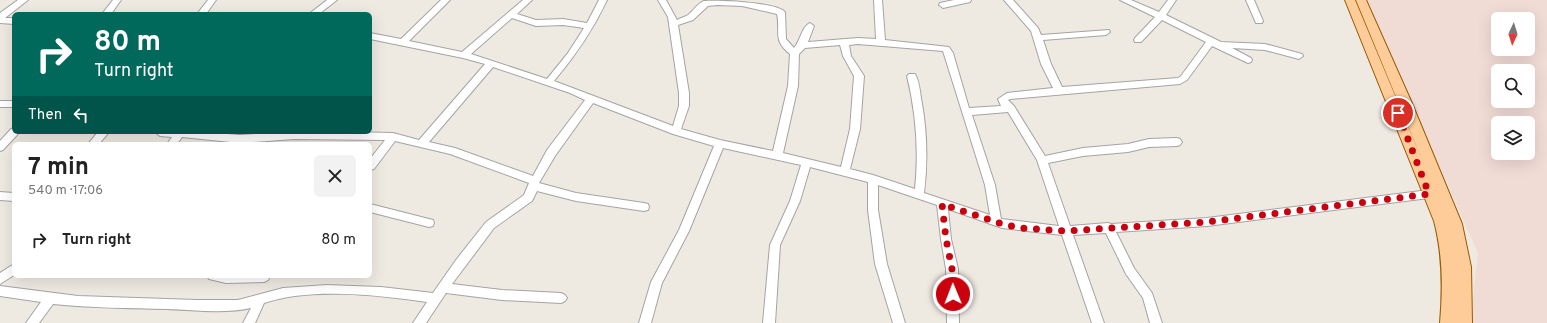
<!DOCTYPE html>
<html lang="en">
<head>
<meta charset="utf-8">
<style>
  :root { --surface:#fff; --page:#f2f2f2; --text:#222; --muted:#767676 }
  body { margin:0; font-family:Overpass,sans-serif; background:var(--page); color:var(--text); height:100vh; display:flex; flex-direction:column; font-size:15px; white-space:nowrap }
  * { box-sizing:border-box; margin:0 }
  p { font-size:13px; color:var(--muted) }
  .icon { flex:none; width:22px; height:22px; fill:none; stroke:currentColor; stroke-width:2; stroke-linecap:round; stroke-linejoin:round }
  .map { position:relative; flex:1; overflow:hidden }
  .sheet { position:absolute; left:12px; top:142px; width:360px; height:136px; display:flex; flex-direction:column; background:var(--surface); border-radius:6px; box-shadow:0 4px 16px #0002 }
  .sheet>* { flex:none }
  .banner { position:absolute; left:12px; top:12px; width:360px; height:122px; border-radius:6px; box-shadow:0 4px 16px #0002; background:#00695c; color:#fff; overflow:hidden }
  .needle { width:26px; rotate:184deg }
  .tools { position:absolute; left:1491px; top:12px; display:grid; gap:8px }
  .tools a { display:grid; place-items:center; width:44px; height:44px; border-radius:6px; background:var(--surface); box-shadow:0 4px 16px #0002; font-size:20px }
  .pin { position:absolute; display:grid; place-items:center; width:34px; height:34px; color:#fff; margin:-17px; border:2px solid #fff; border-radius:50%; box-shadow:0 1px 4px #0007 }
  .me { position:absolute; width:44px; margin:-22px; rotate:359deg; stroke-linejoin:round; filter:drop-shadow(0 0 3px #0008) }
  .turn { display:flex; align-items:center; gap:14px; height:84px; padding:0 16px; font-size:18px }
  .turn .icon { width:52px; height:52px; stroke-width:2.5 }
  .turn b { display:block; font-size:28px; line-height:34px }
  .then { display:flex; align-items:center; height:38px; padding:0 16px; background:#0003; gap:8px; font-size:15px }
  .round { display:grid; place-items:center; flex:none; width:42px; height:42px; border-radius:6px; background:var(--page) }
  .summary { display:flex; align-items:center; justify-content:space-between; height:68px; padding:0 16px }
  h1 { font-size:24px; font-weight:700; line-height:30px }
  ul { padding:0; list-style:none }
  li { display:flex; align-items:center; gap:12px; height:60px; padding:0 16px }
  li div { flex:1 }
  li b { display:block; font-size:15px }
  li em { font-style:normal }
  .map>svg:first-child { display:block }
  .military { fill:#f1dbd5; fill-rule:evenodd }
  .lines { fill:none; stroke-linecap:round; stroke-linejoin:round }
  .minor-casing { stroke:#a4a4a4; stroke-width:2 }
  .major-casing { stroke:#965b00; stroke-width:2 }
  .minor { fill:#fff; fill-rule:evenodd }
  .major { fill:#fdcc98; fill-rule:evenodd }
  .route { stroke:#ca000c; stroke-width:7; stroke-dasharray:0 12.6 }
</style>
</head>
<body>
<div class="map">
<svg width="1547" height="323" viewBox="0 0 1547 323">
  <rect width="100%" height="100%" fill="#eeeae2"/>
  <path class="military" d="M1365,0h182v323h-77l8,-70zM1498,19h30v30h-30zM1498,71h30v30h-30zM1498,123h30v30h-30z"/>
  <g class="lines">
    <defs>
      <path id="minor" d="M18,0h10l-23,18h9v6l-14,-1v-10z
        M113,0h8l-10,14h-9z
        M208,0h8l-10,14h-9z
        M327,0h10l-18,14h-10z
        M441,0h9l-41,41 53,11 61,-52h9l-15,14 19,6 27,-1 24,4 12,-23h8c-14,30 -32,56 -53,81l119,45 6,-20v-13l-11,-76 -10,-17h8l11,20c3,-2 8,-3 11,-5 5,-4 10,-12 16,-14 14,-1 72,1 81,11l1,27 8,9c6,-6 8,-22 16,-25l4,3 -6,16 50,-4 18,1 -2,-39h8l3,40 64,7 4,6 16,55 32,-2 -3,-7 9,-6 46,-5 -12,-24 -10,-33 -27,-31h9l25,28 3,7 68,-5 1,2 -4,3 -63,5 8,24 11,23 116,-9 3,-2 25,-34 -44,-22 -21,22h-6l-1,-2 1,-2 20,-21 -35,-17h11l28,12 9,-12h8l-10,15 55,27 44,2 37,10 1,2 -4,3 -34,-9 -33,-2 19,10 1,2 -1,2 -3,1 -36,-17 -25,34 -7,4 -170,15 -2,1 6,6 31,50 38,-8 45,-4 21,-5 28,-1 3,1 2,3 -2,3 -3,1 -28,1 -21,5 -45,4 -35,7 22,63 38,-3 3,1 96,-6 222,-28 4,1 1,3 -1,3 -4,1 -222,28 -91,6 18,36 18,25 10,30h-12l-7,-25 -17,-24 -20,-41 -33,2 31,88h-12l-30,-88 -60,-7 -54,-19 3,30 7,30 1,54h-12l-1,-54 -5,-30 -4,-34 -59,-20v25l9,54 18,59h-12l-18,-59 -7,-54v-28l-58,-15 -10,34 -20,44 -5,78h-12l7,-78 20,-44 11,-36 -78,-17 -34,83 -27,52 -11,40h-12l12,-41 28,-52 35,-84 -41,-12 -80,-31 -38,53 -16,27 37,10 68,10 4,1 1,3 -1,3 -4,1 -68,-10 -39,-10 -5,10 -38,27 -42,56 50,6 59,3 4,2 2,3 -2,3 -4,2 -59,-3 -56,-7 -20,30h-13l14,-21c-49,-7 -116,-15 -163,1l-9,20h-12l8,-15c-27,6 -57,2 -84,1 -38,-1 -76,-1 -114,-5l-14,19h-13l15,-21 -41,-6v-10l78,10 119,4h41l45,-12 44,-3 54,2 52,6 23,-33 30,-38 38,-27 5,-12 -79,-29 -55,-13 -21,28 -4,1v-11l15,-19 -91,-1 -54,4 -58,-6 -5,7h-10l5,-7 -12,-1 -5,-4h46l39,3 46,-3h65l42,1 26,7 66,-76 -22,-6 -93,-19v-6l31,6zM717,5l25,1 35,8c4,18 -5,26 13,40l-2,32 -15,65 -53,-11 -39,-11 8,-23v-13l-11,-68 15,-5 15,-14zM512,18l24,8 27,-1 21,3 -16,25 -21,26 -76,-25zM858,44l85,7 42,134 5,30 -66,-22c4,-32 3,-64 -3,-95 -1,-8 -2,-17 -6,-24h-6l-2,2c9,37 12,75 8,113l-42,-14 -23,-6 10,-40 4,-53 -13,-20 -2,-11zM840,45l3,11 11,20 -4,53 -9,38 -58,-14 15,-67 1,-32 6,-6zM493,67l77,26 15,7 -38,50 -14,26 -78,-28 -26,-6zM1008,112l29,48 22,66 -58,-7 -6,-34 -23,-70z
        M954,0h17l-1,2 -27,6 -4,-3 1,-2z
        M1246,0h8l9,21 -1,2h-6z
        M0,101h14v6h-14z
        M14,128v4h5l-2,3 -14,15 -3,1v-10l11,-12z
        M98,132h11l-10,12h-11z
        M0,192l14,1v8l-14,-1z
        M370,204l59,15 4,1 1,3 -1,3 -4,1 -59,-15z
        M14,264v11l-14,9v-11z
        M207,276h62l1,1 -2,3 -4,2 -38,1 -17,-4z"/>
      <path id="major" d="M1345,0h10l70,167 -69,-167h10l45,101 51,123 9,43 1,56h-16l1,-15 -1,15h-16c3,-35 3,-68 -6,-102z"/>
    </defs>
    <use href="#minor" class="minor-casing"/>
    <use href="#major" class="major-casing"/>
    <use href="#minor" class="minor"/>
    <use href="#major" class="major"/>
  </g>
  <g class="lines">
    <path class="route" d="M953,294l-1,-25 -6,-30 -4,-35 60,20 18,4 46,3 141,-9 222,-28 -31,-81"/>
  </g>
</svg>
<div class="tools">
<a><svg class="needle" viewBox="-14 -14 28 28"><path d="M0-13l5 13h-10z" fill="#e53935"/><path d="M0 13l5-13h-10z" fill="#767676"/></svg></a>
<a><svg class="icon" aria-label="search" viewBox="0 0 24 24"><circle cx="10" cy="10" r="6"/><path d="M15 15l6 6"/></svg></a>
<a><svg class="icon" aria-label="layers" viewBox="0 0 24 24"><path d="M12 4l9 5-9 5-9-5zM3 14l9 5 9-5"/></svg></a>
</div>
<div class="pin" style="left:1398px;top:113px;background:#d93025"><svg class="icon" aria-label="arrive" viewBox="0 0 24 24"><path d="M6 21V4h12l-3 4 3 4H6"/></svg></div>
<svg class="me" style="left:953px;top:294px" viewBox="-20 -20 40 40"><circle r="17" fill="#ca000c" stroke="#fff" stroke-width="3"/><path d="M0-11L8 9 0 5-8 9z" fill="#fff"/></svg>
<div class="banner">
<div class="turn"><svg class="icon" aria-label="right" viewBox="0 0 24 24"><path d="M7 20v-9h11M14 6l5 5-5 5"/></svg><div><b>80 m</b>Turn right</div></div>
<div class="then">Then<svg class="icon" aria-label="left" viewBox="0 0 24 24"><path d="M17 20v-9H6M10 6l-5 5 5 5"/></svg></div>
</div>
<section class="sheet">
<div class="summary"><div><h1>7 min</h1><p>540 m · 17:06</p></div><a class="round"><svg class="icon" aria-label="close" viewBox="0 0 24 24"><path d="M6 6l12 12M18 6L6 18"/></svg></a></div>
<ul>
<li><svg class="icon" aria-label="right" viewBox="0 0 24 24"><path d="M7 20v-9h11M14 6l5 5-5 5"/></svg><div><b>Turn right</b></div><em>80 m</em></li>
</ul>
</section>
</div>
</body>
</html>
